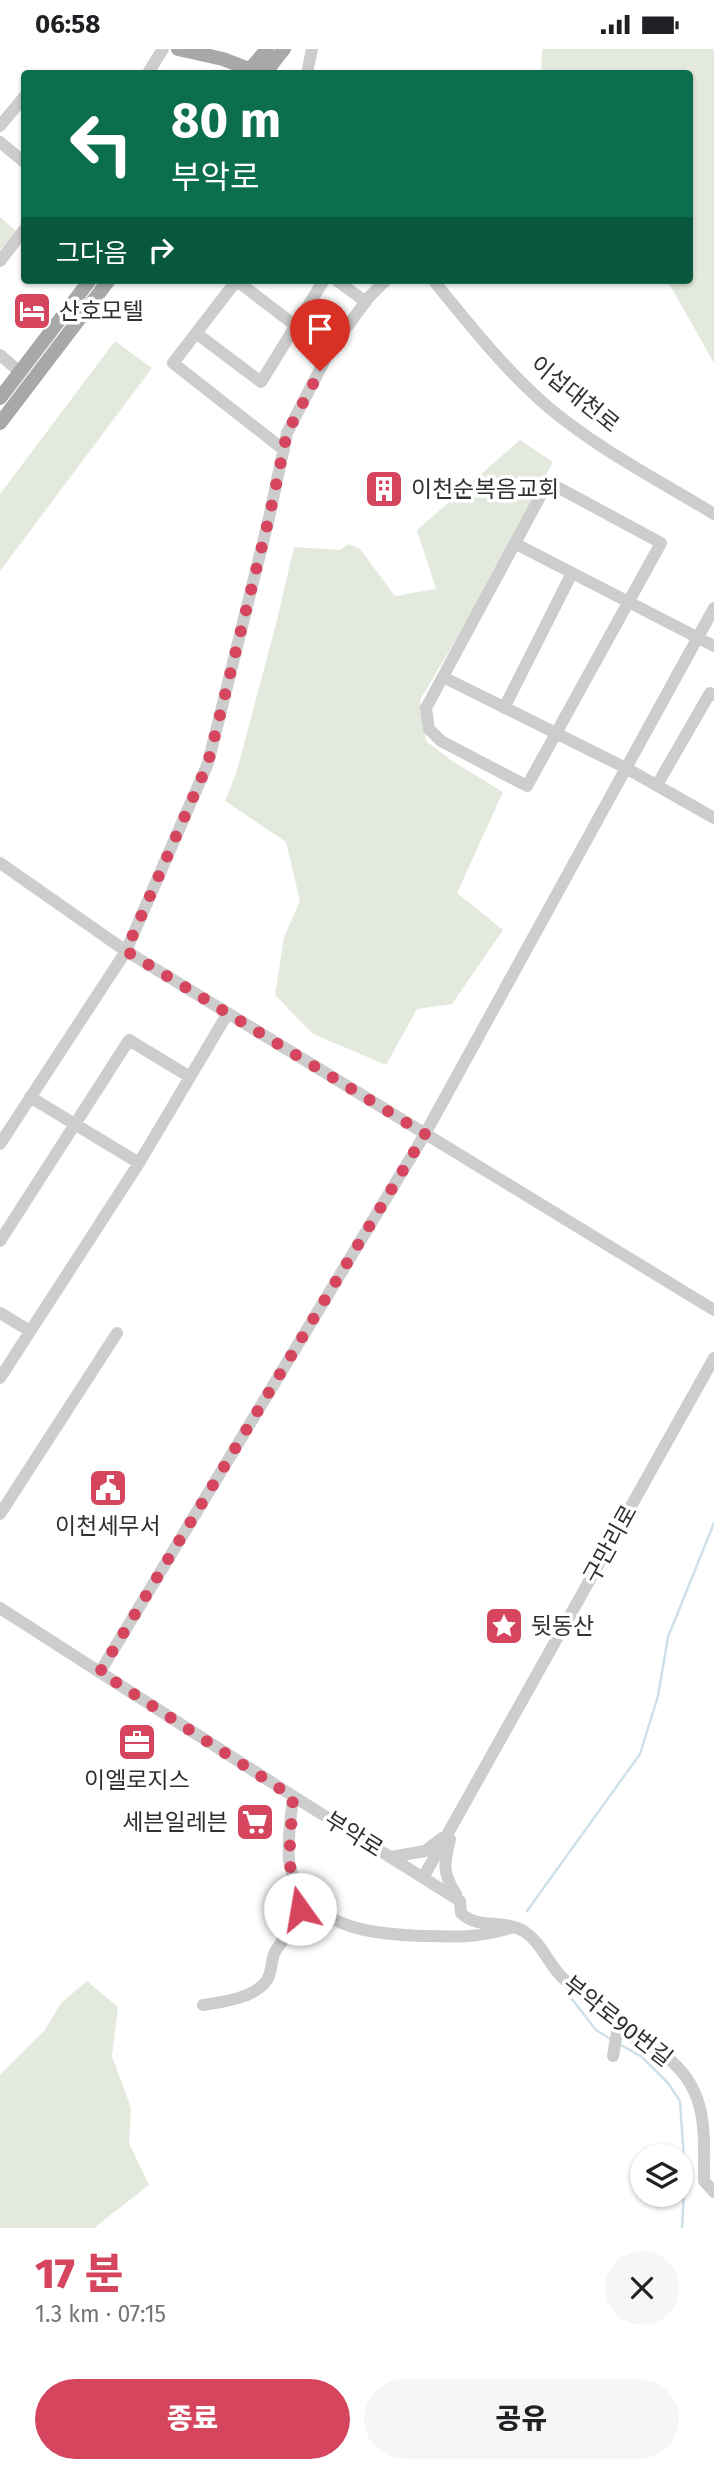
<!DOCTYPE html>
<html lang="ko">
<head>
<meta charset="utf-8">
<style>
  :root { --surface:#fff; --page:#f6f6f6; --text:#202124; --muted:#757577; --accent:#d5455d }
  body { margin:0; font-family:"Fira Sans","Noto Sans KR",sans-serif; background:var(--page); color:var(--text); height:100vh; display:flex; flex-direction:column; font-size:26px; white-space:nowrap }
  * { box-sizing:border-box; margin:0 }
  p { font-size:23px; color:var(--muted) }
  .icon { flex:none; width:38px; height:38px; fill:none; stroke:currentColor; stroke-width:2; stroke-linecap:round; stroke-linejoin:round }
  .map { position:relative; height:2179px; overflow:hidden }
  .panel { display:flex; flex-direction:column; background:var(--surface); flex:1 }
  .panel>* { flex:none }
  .banner { position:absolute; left:21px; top:21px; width:672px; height:214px; border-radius:7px; box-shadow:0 2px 5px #0004; background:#0b6e4f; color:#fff; overflow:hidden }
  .controls { position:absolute; left:630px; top:2095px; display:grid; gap:14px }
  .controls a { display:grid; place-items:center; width:63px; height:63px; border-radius:50%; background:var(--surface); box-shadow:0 2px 5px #0004; font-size:35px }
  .pin { position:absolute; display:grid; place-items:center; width:60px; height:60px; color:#fff; margin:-72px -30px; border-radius:50% 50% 50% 0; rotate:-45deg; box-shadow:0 0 7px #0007 }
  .pin .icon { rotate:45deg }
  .me { position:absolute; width:77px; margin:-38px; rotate:347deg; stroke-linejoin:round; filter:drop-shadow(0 0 5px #0008) }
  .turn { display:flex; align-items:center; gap:24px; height:147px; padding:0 35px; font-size:32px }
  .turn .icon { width:91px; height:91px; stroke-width:2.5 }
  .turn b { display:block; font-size:49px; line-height:60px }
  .then { display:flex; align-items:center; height:66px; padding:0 35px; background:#0003; gap:14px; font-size:26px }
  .round { display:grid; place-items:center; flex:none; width:74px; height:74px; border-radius:37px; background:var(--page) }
  .headline { display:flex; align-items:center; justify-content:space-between; height:119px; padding:0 35px }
  h1 { font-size:42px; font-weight:800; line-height:52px; color:var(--accent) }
  .action { display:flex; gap:14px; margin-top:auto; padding:14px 35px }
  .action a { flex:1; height:80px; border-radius:42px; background:var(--accent); color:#fff; font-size:28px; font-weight:800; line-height:80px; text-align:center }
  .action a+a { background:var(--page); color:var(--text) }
  .status { display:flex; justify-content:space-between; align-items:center; height:49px; padding:0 35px; background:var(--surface); direction:ltr }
  .status svg { height:19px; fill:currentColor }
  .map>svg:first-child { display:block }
  .green { fill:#e4e9dd }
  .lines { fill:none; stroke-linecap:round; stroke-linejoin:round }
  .stream { stroke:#cee1ea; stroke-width:2.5 }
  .minor { stroke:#cdcdcd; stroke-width:12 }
  .major { stroke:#a8a8a8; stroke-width:14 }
  .route { stroke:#d5455d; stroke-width:12; stroke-dasharray:0 21.6 }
  .labels { text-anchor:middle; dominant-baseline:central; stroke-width:7; stroke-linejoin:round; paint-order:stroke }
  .poi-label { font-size:23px; fill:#303030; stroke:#fff; text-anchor:start }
  .street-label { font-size:23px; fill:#303030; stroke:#fff }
</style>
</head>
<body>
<div class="status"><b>06:58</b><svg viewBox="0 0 49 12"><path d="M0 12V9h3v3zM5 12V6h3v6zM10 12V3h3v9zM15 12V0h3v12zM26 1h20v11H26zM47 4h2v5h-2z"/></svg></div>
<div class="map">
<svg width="714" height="2179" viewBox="0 0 714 2179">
  <rect width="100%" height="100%" fill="#fff"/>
  <path class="green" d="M542,0h172v314l-47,-83h23v-207h-149z
    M0,168l16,14 -16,19z
    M115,292l37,27 -152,203v-77z
    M520,391l33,22 -89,164 -44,74 6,41 26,20 51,31 -46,101 46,37 -51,74 -35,5 -31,56 -73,-31 -38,-39 9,-58 16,-36 -14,-59 -61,-41 11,-27 41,-154 17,-73 46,3 9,-6 11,5 35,47 41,-7 -19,-59z
    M87,1932l31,26 -6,49 19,52 -2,35 20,42 -55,43h-94v-153l45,-45 16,-27z"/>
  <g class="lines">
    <path class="stream" d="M527,1862l113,-157 18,-58 10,-59 46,-114
      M568,1945l28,36 16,10
      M621,1996l21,12 26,26 12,18 5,72 -3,55"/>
    <path class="minor" d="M148,24l15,-24
      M307,24l5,-24
      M0,77l24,-29
      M0,93l24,20
      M0,212l24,-31
      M237,231l-64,83 111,87
      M336,231l30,22
      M433,231c36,44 71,89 115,127 50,42 110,73 166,107
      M237,232l59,45
      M196,284l65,49 63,-102
      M0,306l20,17
      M548,433l113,61 -134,243 -86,-45 -12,-12 -3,-21z
      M516,495l198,102
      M443,628l183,91 88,50
      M504,659l68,-135
      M657,736l53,-92 4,2
      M0,814l126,88 588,359
      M30,1048l109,66
      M0,1095l126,-193 82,-188 61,-245 18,-85 43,-83 39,-53 17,-17
      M0,1192l129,-201 61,37
      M0,1264l30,18
      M0,1329l139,-215 89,-150
      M0,1465l117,-181
      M0,1559l293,188 167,105
      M100,1623l325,-538 289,-526
      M450,1790c-6,25 -8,34 6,55
      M391,1808l34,-6 17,-13
      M424,1827l290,-518
      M298,1846c39,35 74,39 125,41 34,1 57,2 90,-9
      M460,1852l1,12c16,17 42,5 64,19 18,12 24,35 41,49 11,9 23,17 33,27 7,6 13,13 19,19 14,11 32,17 46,28 45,34 40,76 40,126l10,11
      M203,1956c20,-3 52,-7 64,-25 5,-8 4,-18 7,-26 6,-14 20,-21 24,-35 6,-19 -6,-40 -9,-58 -2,-21 2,-44 4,-65
      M613,2007l5,-30"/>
    <path class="major" d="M178,0l45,10 36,14
      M247,24l20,-24
      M265,24l19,-24
      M0,349l90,-118
      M0,374l109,-143"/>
  </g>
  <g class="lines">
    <path class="route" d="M300,1860l-11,-48 4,-64 -193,-125 325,-538 -299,-183 82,-188 61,-245 18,-85 33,-62"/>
  </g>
  <defs>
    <symbol id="hotel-square" viewBox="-11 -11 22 22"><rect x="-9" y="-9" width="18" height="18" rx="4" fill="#d5455d" stroke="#fff"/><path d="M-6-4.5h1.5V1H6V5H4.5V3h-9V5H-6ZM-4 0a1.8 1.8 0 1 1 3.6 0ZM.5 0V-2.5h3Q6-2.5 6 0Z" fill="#fff"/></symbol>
    <symbol id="building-square" viewBox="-11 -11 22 22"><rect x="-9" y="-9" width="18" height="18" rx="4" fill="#d5455d" stroke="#fff"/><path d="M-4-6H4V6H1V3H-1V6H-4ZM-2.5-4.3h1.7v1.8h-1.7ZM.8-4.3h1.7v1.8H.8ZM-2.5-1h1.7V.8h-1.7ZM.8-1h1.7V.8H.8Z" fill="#fff"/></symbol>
    <symbol id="civic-square" viewBox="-11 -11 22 22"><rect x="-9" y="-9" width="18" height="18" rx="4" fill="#d5455d" stroke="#fff"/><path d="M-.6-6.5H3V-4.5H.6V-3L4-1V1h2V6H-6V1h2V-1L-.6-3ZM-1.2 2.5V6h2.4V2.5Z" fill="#fff"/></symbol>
    <symbol id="sight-square" viewBox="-11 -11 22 22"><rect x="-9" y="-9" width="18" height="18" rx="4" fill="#d5455d" stroke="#fff"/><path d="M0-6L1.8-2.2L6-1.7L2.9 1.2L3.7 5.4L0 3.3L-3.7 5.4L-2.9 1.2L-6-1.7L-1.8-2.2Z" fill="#fff"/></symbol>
    <symbol id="office-square" viewBox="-11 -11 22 22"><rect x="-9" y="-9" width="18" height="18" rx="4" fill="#d5455d" stroke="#fff"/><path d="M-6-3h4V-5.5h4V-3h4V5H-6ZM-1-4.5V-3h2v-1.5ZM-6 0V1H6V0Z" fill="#fff"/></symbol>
    <symbol id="supermarket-square" viewBox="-11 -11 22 22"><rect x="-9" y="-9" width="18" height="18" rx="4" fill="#d5455d" stroke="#fff"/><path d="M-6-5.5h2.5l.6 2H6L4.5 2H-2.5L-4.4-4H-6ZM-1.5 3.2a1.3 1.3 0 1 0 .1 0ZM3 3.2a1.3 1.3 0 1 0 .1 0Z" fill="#fff"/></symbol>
  </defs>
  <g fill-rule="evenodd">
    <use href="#hotel-square" x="10" y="240" width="44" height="44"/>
    <use href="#building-square" x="362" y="418" width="44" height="44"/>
    <use href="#civic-square" x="86" y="1417" width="44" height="44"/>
    <use href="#sight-square" x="482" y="1555" width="44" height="44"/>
    <use href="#office-square" x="115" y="1671" width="44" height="44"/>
    <use href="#supermarket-square" x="233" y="1751" width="44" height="44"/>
  </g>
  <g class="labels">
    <g class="poi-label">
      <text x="59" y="262">산호모텔</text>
      <text x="411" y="440">이천순복음교회</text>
      <text x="108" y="1477" text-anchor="middle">이천세무서</text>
      <text x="531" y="1577">뒷동산</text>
      <text x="137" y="1731" text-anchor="middle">이엘로지스</text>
      <text x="228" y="1773" text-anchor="end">세븐일레븐</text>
    </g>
    <g class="street-label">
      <text transform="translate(575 345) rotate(39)">이섭대천로</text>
      <text transform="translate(610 1495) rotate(-61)">구만리로</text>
      <text transform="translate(354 1785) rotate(32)">부악로</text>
      <text transform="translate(618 1972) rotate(38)">부악로90번길</text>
    </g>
  </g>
</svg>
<div class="controls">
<a><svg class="icon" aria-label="layers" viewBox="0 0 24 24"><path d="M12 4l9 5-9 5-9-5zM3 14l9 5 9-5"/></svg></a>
</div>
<div class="pin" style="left:320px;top:322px;background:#d93025"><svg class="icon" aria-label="arrive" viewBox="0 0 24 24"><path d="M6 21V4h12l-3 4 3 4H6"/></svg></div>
<svg class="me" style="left:300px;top:1860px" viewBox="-20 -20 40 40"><circle r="19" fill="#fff"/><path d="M0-13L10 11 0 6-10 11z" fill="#d5455d"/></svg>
<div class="banner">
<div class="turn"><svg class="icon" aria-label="left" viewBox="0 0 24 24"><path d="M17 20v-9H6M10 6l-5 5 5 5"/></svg><div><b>80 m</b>부악로</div></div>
<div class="then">그다음<svg class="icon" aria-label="right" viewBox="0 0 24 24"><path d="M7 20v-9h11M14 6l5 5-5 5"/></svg></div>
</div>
</div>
<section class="panel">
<div class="headline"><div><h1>17 분</h1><p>1.3 km · 07:15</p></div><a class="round"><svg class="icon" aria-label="close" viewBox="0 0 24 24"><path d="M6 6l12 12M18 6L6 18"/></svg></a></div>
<div class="action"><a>종료</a><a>공유</a></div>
</section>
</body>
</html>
